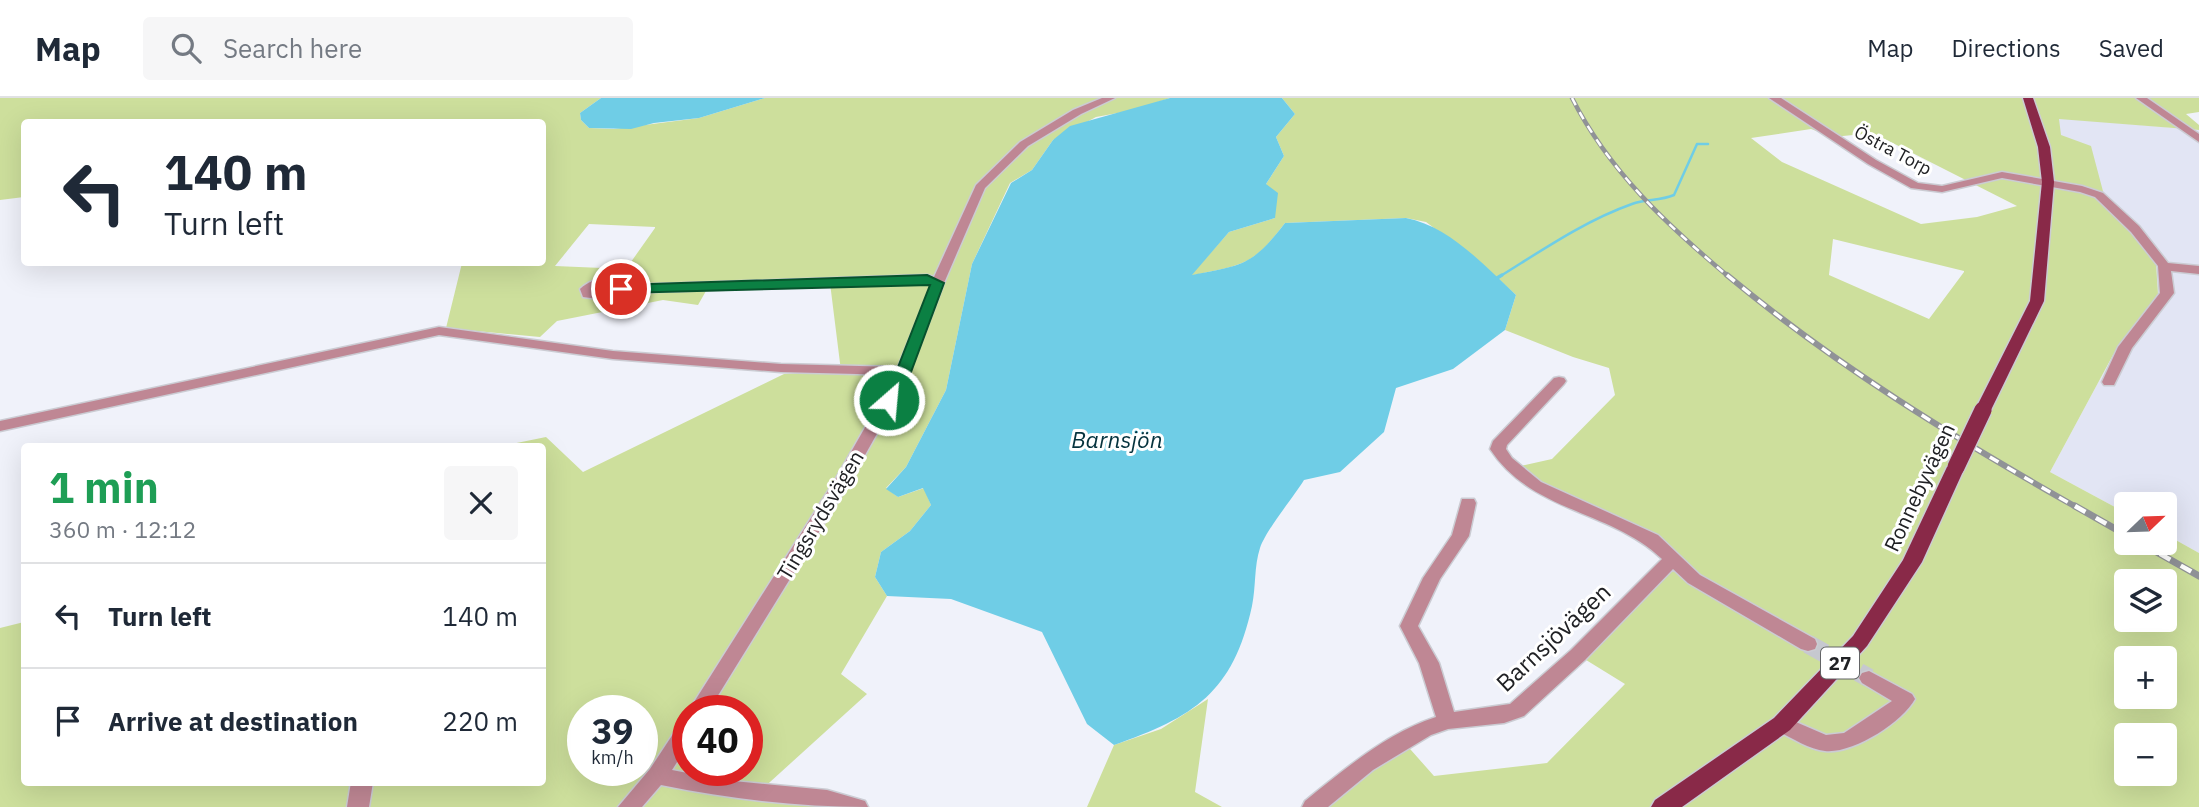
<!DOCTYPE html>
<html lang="en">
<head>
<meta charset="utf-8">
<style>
  :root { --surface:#fff; --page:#f6f6f7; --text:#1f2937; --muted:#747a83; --line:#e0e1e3 }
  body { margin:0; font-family:"IBM Plex Sans",sans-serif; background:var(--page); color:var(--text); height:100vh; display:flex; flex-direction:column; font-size:26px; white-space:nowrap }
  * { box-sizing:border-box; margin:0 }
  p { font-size:23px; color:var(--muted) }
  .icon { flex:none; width:38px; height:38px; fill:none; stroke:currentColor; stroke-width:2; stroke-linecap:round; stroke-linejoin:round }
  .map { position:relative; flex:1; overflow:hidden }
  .details { position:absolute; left:21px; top:345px; width:525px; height:343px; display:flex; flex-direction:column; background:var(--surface); border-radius:7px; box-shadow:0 7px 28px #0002 }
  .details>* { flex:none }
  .banner { position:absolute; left:21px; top:21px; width:525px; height:147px; border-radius:7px; box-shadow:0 7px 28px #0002; background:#fff; color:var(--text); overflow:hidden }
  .needle { width:46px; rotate:67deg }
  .controls { position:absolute; left:2114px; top:394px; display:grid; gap:14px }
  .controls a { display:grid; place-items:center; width:63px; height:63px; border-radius:7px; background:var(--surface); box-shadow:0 7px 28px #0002; font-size:35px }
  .speed { position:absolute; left:567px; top:597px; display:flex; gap:14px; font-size:35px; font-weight:700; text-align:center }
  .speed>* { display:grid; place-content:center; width:91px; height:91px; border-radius:50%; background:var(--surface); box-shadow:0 7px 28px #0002; line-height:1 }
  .speed small { font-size:18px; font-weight:400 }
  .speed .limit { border:10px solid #d22; background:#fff; color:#111 }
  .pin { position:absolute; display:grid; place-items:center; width:60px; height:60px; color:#fff; margin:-30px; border:4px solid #fff; border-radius:50%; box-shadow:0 2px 7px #0007 }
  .me { position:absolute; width:77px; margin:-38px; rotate:27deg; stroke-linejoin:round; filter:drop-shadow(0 0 5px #0008) }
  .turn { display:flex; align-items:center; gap:24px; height:147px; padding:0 28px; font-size:32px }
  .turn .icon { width:91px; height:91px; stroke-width:2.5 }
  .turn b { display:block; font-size:49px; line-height:60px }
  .round { display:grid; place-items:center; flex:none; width:74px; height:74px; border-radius:7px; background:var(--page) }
  .head { display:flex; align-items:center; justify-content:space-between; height:119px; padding:0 28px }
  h1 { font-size:42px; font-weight:700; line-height:52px; color:#1e9e55 }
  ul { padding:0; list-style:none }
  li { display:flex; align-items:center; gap:21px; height:105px; padding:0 28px; border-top:2px solid var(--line) }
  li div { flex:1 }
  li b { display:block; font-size:26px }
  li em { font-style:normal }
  header { display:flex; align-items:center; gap:42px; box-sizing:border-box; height:98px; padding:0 35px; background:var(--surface); border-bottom:2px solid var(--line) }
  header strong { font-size:33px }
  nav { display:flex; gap:38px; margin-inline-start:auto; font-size:24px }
  .search { width:490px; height:63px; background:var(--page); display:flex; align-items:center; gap:18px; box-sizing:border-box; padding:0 24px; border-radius:7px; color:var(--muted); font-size:26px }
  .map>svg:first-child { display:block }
  .built { fill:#e2e5f4 }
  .green { fill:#cddf9c; fill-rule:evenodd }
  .water { fill:#6fcde6 }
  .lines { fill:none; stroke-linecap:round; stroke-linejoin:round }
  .stream-far1 { stroke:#6fcde6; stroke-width:2.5 }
  .stream { stroke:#6fcde6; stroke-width:3.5 }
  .minor-tunnel { stroke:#c6c8cf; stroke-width:19; stroke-dasharray:19 10; stroke-linecap:butt }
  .minor-casing { stroke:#cbccd3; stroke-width:3 }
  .major-casing { stroke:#cbccd3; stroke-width:3 }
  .minor { fill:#bf8794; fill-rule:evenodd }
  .major { fill:#892948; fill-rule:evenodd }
  .rail-far2-casing { stroke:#909297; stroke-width:4.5 }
  .rail-far1-casing { stroke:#909297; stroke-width:6 }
  .rail-casing { stroke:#909297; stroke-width:7 }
  .rail-far2 { stroke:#fff; stroke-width:2.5; stroke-dasharray:8; stroke-linecap:butt }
  .rail-far1 { stroke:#fff; stroke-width:3.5; stroke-dasharray:10; stroke-linecap:butt }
  .rail { stroke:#fff; stroke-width:4.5; stroke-dasharray:12; stroke-linecap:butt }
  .major-bridge-casing { stroke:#cbccd3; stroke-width:20; stroke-linecap:butt }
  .major-bridge { stroke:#892948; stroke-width:17 }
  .route { fill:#0b8043; stroke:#07532c; stroke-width:2 }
  .labels { text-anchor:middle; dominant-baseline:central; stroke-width:6; stroke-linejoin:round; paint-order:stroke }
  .far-street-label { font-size:18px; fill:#202124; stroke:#fff }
  .shield { fill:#fff; stroke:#636466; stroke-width:2 }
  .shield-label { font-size:19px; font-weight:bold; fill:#202124 }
  .street-label { font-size:21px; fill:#202124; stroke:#fff }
  .water-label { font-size:23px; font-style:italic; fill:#05333e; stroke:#fff }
  .near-street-label { font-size:24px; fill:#202124; stroke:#fff }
</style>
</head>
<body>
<header>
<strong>Map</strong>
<div class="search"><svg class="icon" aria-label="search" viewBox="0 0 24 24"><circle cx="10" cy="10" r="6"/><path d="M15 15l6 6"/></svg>Search here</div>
<nav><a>Map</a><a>Directions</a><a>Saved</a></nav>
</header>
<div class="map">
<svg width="2199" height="709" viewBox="0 0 2199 709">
  <rect width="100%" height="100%" fill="#f0f2fa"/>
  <path class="built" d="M2058,20l141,12v423l-34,-19v-30h-39v9l-76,-41 63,-117 45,-61 -54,-99 -44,-60z"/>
  <path class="green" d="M0,0h601l-21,15 1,7 8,8 25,1 85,-11 66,-20h405l-36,12 -38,7 -43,23 -21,30 -22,13 -38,81 -26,126 -40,77 -20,21 12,9 26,-9 7,17 -21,26 -29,21 -6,25 12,19 -46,78 26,20 -108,98 84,10 -4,5h-839v-179l24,-6v160h518v-336h-40l44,-9 37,35 201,-98 57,-3 -11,-88 -120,1 -12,21 -35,-5 -106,21 -17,16 -94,-9 16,-65 80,-1v-140h-518v75l-24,3zM589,126l66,3v1l-29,41 -71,-3zM583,612h59v60h-59zM688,612h59v60h-59z
    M1282,0h917v14l-13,2 13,11v5l-140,-11 2,16 30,11 13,49 52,69 2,30 -45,61 -63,117 76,41v29h39v-8l34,19v254h-886l90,-66 31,35 113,-13 78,-79 -47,-29 94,-96 -160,-91 40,-9 63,-64 -6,-27 -36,-11 -68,-27 11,-35 -36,-33 -54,-40 -20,-4 -121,5c-34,45 -42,41 -95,53l39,-44 46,-14 -9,-34 18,-28 -8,-19 19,-23zM1811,31l22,8 40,-4 144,73 -40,11 -56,7 -139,-62 -31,-24zM1833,141l131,32v1l-35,47 -100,-44zM2126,483h39v39h-39zM2126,560h39v38h-39zM2126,637h39v39h-39z
    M1208,601l-13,93 27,15h-135l27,-62 47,-16z"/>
  <path class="water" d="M601,0h164l-66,20 -45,5 -23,6 -42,-1 -8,-8 -1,-7z
    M1170,0h112l13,16 -19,23 8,19 -18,28 12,9 -3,25 -46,14 -37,43c51,-10 60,-9 93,-52l121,-5c43,8 79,48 110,77l-11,35 -52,39 -57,19 -12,44 -44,40 -36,8c-11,18 -38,50 -44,68 -6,18 -4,39 -8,58 -19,87 -58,111 -138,139l-27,-21 -45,-92 -91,-33 -64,-3 -12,-19 6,-25 29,-21 21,-26 -8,-17 -25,9 -12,-8 20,-22 40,-77 26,-126 39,-81 21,-13 21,-30 17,-14z"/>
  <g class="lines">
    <path class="stream-far1" d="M1499,179c42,-26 85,-56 133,-73 14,-5 28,-3 42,-9l23,-51h11"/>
    <path class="stream" d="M1497,180l5,-3"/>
    <path class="minor-tunnel" d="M1808,546l61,34"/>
    <defs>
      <path id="minor" d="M1102,0h13l-34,16 -53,32 -43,42 -41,95 -37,97 -56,100 -142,230h-20l146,-230 60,-105 -114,-3 -168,-13 -174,-24 -439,96v-10l439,-94 174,24 168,13 117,3 33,-82 -5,-2 -303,10 -17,7 -23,-3 -3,-8c13,-12 33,-14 46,-4l301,-10 7,2 42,-92 44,-43 53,-32zM602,188l12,1 -10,5 -10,-1z
        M1769,0h12l95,62 42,23 24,3 60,-14 80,14 21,7 36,33 29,37 31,3v8l-28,-3 3,22 -42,55 -18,37h-10l-2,-3 16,-35 42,-54 -2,-27 -27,-34 -36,-35 -15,-5 -78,-14 -60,14 -31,-4 -43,-24z
        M2136,0h11l52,36v8z
        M1559,279l5,1 2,3 -2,3 -57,61 -1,4 6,9 29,24 117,53 42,40 115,64 2,5 -2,5 -7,2 -7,-2 -113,-66 -15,-14 -88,91 -61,56 -20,7 -56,6 -17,6 -58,35 -45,37h-26l3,-6c41,-33 82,-68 131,-84l-17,-54 -19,-37 23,-48 29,-43 10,-36h12l2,4 -7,33 -29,43 -22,47 21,37 15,49 56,-8 61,-54 91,-91c-51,-49 -130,-46 -172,-110l3,-8 61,-63z
        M1869,573l43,23 3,5c-13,24 -63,55 -90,52 -16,-1 -36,-15 -50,-21l-3,-6 3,-6 7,-2 44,19 18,-2 48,-32 -30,-18 -3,-5 3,-5z
        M688,622v25l-16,25 51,10 104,10 38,11 3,6c-70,0 -138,-8 -207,-22l-19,22h-24l32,-38 31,-47z
        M351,684h22l-4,25h-22z"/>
      <path id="major" d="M2023,0h10l17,49 4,35 -10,119 -53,109 -8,5 -8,-5 55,-109 12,-119 -4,-35z
        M1956,363l9,6 -43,95 -55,84 -77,84 -108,77h-31l4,-7 119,-82 79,-82 50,-76 44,-93z"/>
    </defs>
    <use href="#minor" class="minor-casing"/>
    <use href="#major" class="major-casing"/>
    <use href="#minor" class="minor"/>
    <use href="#major" class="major"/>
    <defs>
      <path id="rail-far2" d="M1572,0c37,73 95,127 157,179"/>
      <path id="rail-far1" d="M1727,177c108,90 229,164 351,233"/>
      <path id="rail" d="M2075,408l51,29
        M2139,444l60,34"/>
    </defs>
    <use href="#rail-far2" class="rail-far2-casing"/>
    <use href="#rail-far1" class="rail-far1-casing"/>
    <use href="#rail" class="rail-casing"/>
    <use href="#rail-far2" class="rail-far2"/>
    <use href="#rail-far1" class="rail-far1"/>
    <use href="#rail" class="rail"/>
    <defs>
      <path id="major-bridge" d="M1956,369l27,-57"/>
    </defs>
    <use href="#major-bridge" class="major-bridge-casing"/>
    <use href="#major-bridge" class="major-bridge"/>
  </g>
  <path class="route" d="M927,177l17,8 -36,97 -14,23 -5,1 -8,-4 12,-20 37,-95 -309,8 -6,-4 6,-4z"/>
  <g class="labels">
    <g class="far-street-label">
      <text transform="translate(1893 52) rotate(28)">Östra Torp</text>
    </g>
    <rect class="shield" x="1821" y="549.5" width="38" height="31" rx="5"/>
    <g class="shield-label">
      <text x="1840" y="565">27</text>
    </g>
    <g class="street-label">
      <text transform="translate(1919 389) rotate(-65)">Ronnebyvägen</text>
      <text transform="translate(820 417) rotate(-59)">Tingsrydsvägen</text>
    </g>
    <g class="water-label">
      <text x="1117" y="341">Barnsjön</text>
    </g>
    <g class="near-street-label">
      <text transform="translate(1553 539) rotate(-43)">Barnsjövägen</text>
    </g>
  </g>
</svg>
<div class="controls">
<a><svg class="needle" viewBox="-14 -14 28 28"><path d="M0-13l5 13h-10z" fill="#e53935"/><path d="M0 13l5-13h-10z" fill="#747a83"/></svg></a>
<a><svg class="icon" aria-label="layers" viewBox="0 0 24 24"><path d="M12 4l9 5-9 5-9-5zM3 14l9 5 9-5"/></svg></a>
<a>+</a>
<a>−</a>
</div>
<div class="speed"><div>39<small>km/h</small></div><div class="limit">40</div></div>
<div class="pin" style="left:621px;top:191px;background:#d93025"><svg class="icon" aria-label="arrive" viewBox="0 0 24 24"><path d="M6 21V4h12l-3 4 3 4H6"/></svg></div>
<svg class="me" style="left:889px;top:302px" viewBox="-20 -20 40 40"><circle r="17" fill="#0b8043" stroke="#fff" stroke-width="3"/><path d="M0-11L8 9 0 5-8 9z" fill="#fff"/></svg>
<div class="banner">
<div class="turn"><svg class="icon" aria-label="left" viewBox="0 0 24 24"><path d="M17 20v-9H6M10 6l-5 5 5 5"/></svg><div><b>140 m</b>Turn left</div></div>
</div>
<section class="details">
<div class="head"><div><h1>1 min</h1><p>360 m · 12:12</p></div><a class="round"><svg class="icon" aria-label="close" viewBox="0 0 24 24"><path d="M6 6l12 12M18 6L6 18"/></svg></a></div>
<ul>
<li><svg class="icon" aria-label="left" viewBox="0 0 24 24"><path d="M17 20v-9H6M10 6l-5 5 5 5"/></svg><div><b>Turn left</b></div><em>140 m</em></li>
<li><svg class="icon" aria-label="arrive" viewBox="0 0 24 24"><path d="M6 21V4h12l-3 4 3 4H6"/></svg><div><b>Arrive at destination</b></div><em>220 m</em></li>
</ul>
</section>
</div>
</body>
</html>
